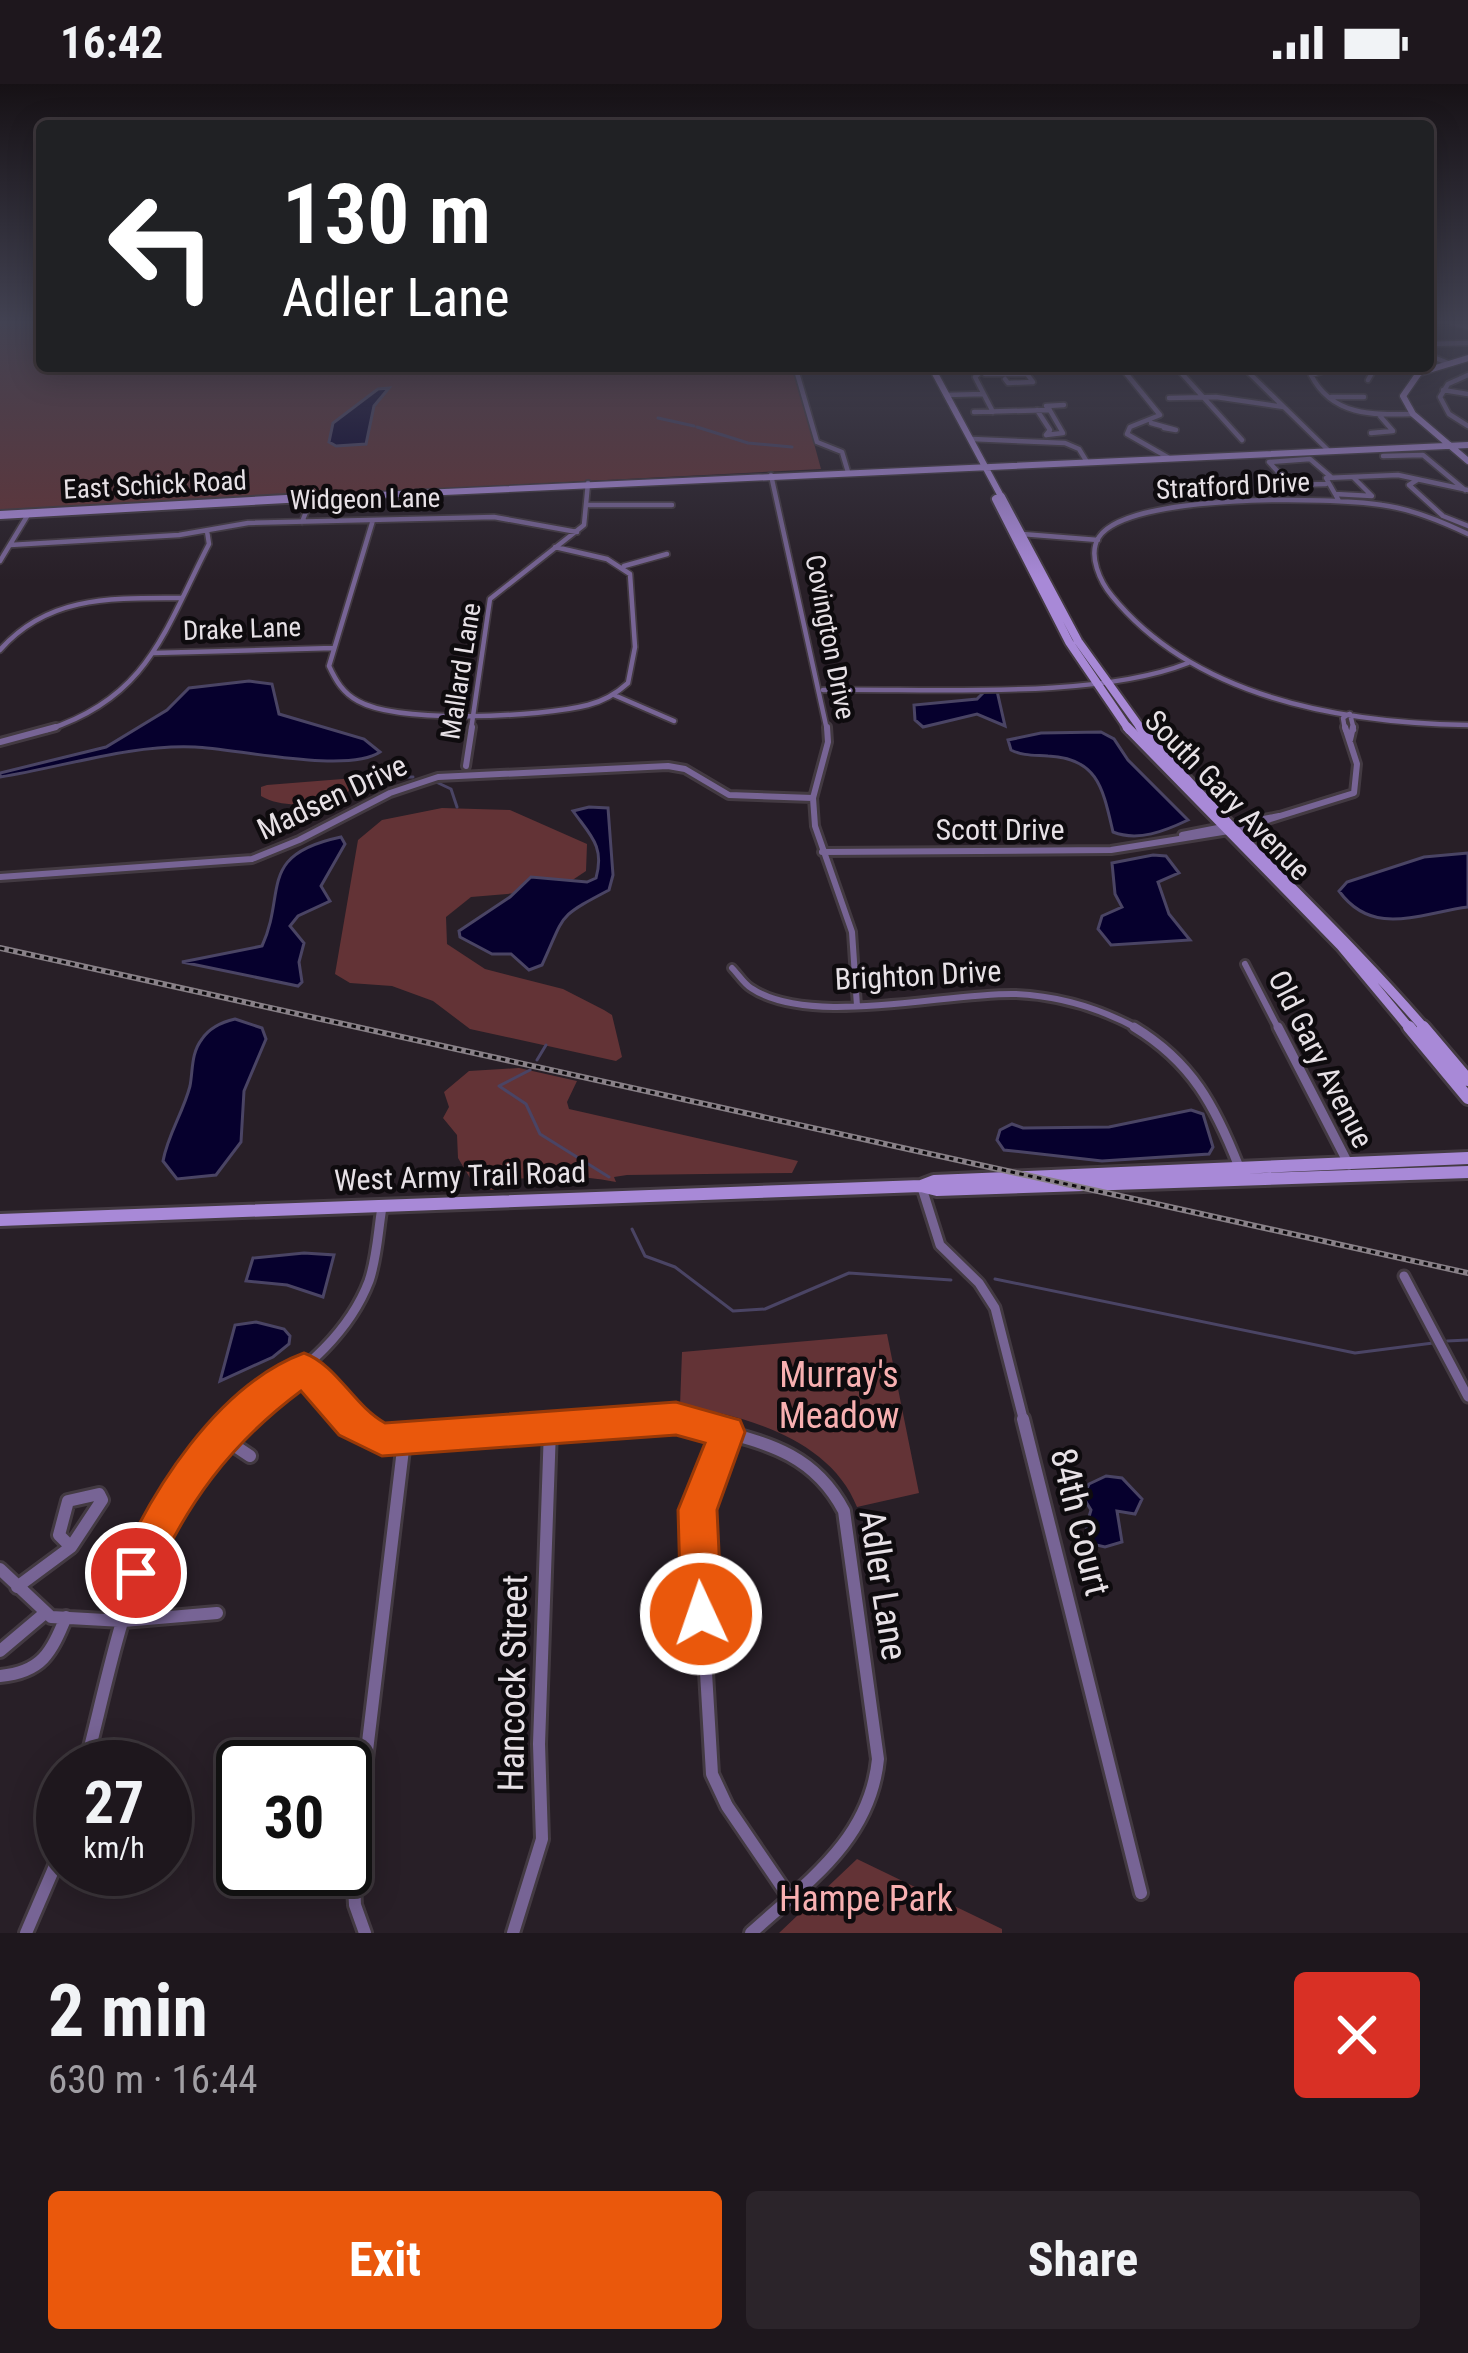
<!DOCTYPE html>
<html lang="en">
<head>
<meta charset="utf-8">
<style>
  :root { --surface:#1e171d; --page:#2b242a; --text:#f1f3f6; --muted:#a19fa4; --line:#3c363b; --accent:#ea580c }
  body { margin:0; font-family:"Roboto Condensed",sans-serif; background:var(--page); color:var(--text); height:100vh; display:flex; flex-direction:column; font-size:45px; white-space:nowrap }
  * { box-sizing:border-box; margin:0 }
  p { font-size:39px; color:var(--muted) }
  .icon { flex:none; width:66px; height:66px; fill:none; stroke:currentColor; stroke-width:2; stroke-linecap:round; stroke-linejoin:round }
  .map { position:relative; height:1849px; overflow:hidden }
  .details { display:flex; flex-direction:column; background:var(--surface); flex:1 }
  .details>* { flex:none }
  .top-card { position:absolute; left:36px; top:36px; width:1398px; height:252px; border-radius:12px; box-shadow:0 6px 30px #0003,0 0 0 3px var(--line); background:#202124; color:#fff; overflow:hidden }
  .speed { position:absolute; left:36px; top:1656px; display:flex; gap:24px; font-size:60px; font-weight:700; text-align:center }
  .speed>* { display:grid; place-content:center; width:156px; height:156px; border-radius:50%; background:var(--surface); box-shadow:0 6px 30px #0003,0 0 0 3px var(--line); line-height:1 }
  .speed small { font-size:30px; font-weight:400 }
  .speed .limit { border:6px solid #111; border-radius:18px; background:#fff; color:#111 }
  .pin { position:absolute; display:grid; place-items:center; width:102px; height:102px; color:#fff; margin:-51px; border:6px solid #fff; border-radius:50%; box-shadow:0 3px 12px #0007 }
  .me { position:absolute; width:132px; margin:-66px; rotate:357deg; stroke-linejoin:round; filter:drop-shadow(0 0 9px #0008) }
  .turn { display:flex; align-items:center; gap:42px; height:252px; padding:0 48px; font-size:54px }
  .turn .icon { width:156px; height:156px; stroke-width:2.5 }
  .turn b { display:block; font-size:84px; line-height:102px }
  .round { display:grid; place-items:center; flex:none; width:126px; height:126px; border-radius:12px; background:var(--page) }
  .head { display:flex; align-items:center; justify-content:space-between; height:204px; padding:0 48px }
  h1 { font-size:72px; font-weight:700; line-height:90px }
  .action { display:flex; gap:24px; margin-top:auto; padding:24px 48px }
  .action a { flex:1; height:138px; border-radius:12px; background:var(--accent); color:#fff; font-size:48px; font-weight:700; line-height:138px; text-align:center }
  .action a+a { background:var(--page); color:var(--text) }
  .status { display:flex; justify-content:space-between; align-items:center; height:84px; padding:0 60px; background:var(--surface); direction:ltr }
  .status svg { height:33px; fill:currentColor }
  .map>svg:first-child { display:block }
  .green { fill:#633336 }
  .water { fill:#06002d; stroke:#4a4464; stroke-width:3 }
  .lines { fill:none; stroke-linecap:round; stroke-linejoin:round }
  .stream { stroke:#4a4464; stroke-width:3 }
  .street-far3-casing { stroke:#433a42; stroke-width:8 }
  .street-far2-casing { stroke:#433a42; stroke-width:12 }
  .street-far1-casing { stroke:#433a42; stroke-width:15 }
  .street-casing { stroke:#433a42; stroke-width:18 }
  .secondary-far3-casing { stroke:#433a42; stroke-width:9 }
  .secondary-far2-casing { stroke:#433a42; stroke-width:12 }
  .secondary-far1-casing { stroke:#433a42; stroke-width:15 }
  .secondary-casing { stroke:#433a42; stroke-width:18 }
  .street-far3 { stroke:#776495; stroke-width:4.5 }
  .street-far2 { stroke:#776495; stroke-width:6 }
  .street-far1 { stroke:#776495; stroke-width:9 }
  .street { stroke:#776495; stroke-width:12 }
  .secondary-far3 { stroke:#a889d7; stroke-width:6 }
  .secondary-far2 { stroke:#a889d7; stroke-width:8 }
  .secondary-far1 { stroke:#a889d7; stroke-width:9 }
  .secondary { stroke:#a889d7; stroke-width:12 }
  .rail-casing { stroke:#888087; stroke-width:6 }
  .rail { stroke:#0e0b0e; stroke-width:3; stroke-dasharray:4.5; stroke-linecap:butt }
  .route { fill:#ea580c; stroke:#983908; stroke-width:3 }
  .labels { text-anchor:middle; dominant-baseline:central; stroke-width:9; stroke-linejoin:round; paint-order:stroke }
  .far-street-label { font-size:27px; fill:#e7e1e6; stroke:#0e0b0e }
  .street-label { font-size:30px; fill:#e7e1e6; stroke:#0e0b0e }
  .near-park-label { font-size:36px; fill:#f8b0b1; stroke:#0e0b0e }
  .near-street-label { font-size:36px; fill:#e7e1e6; stroke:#0e0b0e }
</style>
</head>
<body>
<div class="status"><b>16:42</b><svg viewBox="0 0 49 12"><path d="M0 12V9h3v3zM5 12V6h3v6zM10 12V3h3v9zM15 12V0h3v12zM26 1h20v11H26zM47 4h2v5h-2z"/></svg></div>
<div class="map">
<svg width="1468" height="1849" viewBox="0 0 1468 1849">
  <rect width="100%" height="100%" fill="#281f27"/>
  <path class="green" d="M0,239h42v43h751l28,103 -821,42z
    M355,694l-8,16c-25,10 -63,16 -86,2v-9l6,-2z
    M442,724l68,2 77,34 -1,27 -15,10 -42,11 -58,5 -25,20 1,27 38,25 78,20 41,21 8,5 10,42 -6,4 -146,-32 -37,-28 -41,-15 -42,-3 -15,-9 23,-134 24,-20z
    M519,984l58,13 -10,21 2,7 229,52 -6,12 -165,2 -13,2 2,5c-35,-7 -70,-7 -107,-2l-7,9 -11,1 -3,-2 13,-7 -31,-3 -12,-20 -1,-23 -14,-17 6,-11 -5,-15 25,-21z
    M887,1250l32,159 -62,14c-26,-67 -111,-92 -177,-101l2,-54z
    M857,1775l145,70v4h-223z"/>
  <path class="water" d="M389,304l-15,18 -8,38 -30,2 -7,-4 4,-19 45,-34z
    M249,597l23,3 7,30 85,25 16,13c-32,22 -143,-3 -185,-5 -64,-3 -132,20 -195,30v-4l106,-26 61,-37 22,-22z
    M985,607h12l8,35 -28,-12 -54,13 -8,-7 -1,-15 63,-6z
    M1101,648l13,7 14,21 60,60c-23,11 -50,22 -75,12 -10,-43 -15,-74 -65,-76 -14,-1 -25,0 -37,-6l-3,-10 33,-7z
    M589,723l19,1 5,67 -4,15c-53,28 -43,23 -67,75l-13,5 -18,-16h-19l-32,-17 -1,-6 51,-34 21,-20 56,5 9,-4c9,-32 -6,-43 -23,-67z
    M341,753l4,7 -24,42 9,15 -32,15 -8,10 14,17 -5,19 3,20 -4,4 -116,-24 80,-16c25,-54 -6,-91 79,-109z
    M1468,769v54c-48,6 -95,31 -129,-16l8,-9 77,-25z
    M1153,771l13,1 13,17 -21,9 11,32 21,26 -79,5 -13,-16 4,-13 20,-9 -7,-13 -3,-31z
    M235,935l27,9 4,11 -22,52 -3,51 -25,33 -39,4 -14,-18c5,-27 20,-48 27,-75 3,-16 1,-33 12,-47 8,-12 20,-17 33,-20z
    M1191,1026l12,4 10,33 -4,7 -107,7 -98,-11 -7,-10 3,-10 12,-6 11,4 86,-1z
    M304,1169l30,2 -11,42 -36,-12 -41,-4 7,-23z
    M256,1238l28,7 6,7 -1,8 -16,13 -53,24 15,-56z
    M1106,1392l16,2 20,21 -7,15 -18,-3 5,31 -17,5 -13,-3 -6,-17 5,-17 -8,-13 6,-13z"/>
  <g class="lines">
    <path class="stream" d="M658,334l36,8
      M697,343l51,16 44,4
      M355,694l58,-1
      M434,697l17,8 6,18
      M537,976l9,-15
      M530,986l-31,16 27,18 14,30 69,43
      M632,1145l13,27 30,11 58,44 32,-2 84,-36 102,7
      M995,1195l360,74 78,-10
      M1447,1257l21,-1"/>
    <defs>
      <path id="street-far3" d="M1453,239l15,4
        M1428,260l40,-1
        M1428,271l20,8
        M795,282l22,76 25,10 6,20
        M987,282l-12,11 18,35
        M1120,282l40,49 -30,12 -3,7 42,24
        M1175,282l67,74
        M1242,282l87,85
        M1339,282l-28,9c21,41 61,40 102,39
        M1365,282l7,7 -4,7
        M985,290h42l6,8
        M1468,291l-20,9 -8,13 9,17 19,12
        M1005,295l3,4 24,-1
        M1443,306l25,4
        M946,311l37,-1
        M1331,313h33
        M1169,314l47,-1 68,10
        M1046,322l18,-1
        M1037,326l13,20 -4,5
        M974,328l76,-2
        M1151,339l25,7 -12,-2
        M1371,349l22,-2 -13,-15
        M1046,351l17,-2 -15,-26
        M972,355l93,4 14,6 8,13
        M1383,372l40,-1 42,35
        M771,391l56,255
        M1417,396l-8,5 34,31 25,10
        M1326,400l-36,1 -21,-23 41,-3 21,18
        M1335,410l37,2 -18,-18
        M1339,417l-13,-23 72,-3 70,15
        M588,421h84
        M373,436l-44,146c7,15 14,27 29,35 41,23 183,16 230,4 16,-4 28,-11 40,-22l7,-36 -5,-73 -23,-15 -52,-12
        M302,438l10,-25
        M1022,450l76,6
        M1468,450c-27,-13 -56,-25 -86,-29 -51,-8 -254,-12 -283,32 -12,18 2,46 13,59 84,103 230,127 356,129
        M10,461l169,-10 69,-12 246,-6 83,15
        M0,477l29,-48
        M624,482l43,-12
        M0,566c48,-55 113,-52 181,-52
        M154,569l179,-5
        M823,606c103,-2 272,10 365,-27
        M614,611l60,26
        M1350,630l4,16
        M47,646c102,-33 117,-99 162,-186l-2,-13
        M471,646l19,-131 94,-74 4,-42
        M1345,646l-2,-12 6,-4"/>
      <path id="street-far2" d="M827,643l1,15 -15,56 2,28 37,106 5,74
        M1350,656l3,-13
        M0,658l56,-15
        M466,682l6,-39
        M1182,751l97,-19
        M822,768l289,-2 124,-20 119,-37 3,-29 -12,-37
        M0,793l252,-18 47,-19 91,-47 48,-16 230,-11 17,3 44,26 84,3
        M1245,880l34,66
        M732,884c6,6 12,16 19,20 59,40 196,4 265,6 44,2 86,15 124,36"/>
      <path id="street-far1" d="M1134,943c58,35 81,79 105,140
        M1278,943l71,138
        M922,1104l18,57 39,38 16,25 29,114
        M1404,1192l64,121
        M304,1284l47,54
        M237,1338c51,-42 108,-78 132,-141 8,-23 9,-50 13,-74
        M630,1338h58"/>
      <path id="street" d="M349,1335l33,21 291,-21
        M678,1335c69,22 130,23 166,92l34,248c-8,81 -71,123 -127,174
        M1023,1335l118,474
        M727,1348l-28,70 -2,18 15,254 15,32 62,91
        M220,1352l30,20
        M99,1410l3,6 -31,47 -12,-12 9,-34z
        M0,1485l51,48 72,4 94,-8
        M17,1503l54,-40
        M0,1567l45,-38
        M0,1592c42,-4 51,-23 66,-59
        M85,1683c32,-123 52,-262 155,-348
        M165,1713l16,-2
        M26,1849l37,-86
        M365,1849l-10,-28 -2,-37 51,-427
        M513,1849l29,-94 -3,-95 11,-315"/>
      <path id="secondary-far3" d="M1468,274l-49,15 -16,23 10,18 55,47
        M931,282l72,134
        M269,416l1199,-55"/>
      <path id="secondary-far2" d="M1001,413l77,144 64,89
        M996,415l73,143 60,88
        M0,431l323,-18"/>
      <path id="secondary-far1" d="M1127,643l214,219 70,84
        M1140,643c90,106 195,197 286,303"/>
      <path id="secondary" d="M1409,943l59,71
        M1423,943l45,53
        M921,1102l13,-5 534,-23
        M0,1136l921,-34 16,4 531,-18"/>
    </defs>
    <use href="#street-far3" class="street-far3-casing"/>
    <use href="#street-far2" class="street-far2-casing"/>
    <use href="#street-far1" class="street-far1-casing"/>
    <use href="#street" class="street-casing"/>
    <use href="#secondary-far3" class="secondary-far3-casing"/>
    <use href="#secondary-far2" class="secondary-far2-casing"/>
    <use href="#secondary-far1" class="secondary-far1-casing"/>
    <use href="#secondary" class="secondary-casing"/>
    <use href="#street-far3" class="street-far3"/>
    <use href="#street-far2" class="street-far2"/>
    <use href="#street-far1" class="street-far1"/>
    <use href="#street" class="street"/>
    <use href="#secondary-far3" class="secondary-far3"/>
    <use href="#secondary-far2" class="secondary-far2"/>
    <use href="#secondary-far1" class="secondary-far1"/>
    <use href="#secondary" class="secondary"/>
    <defs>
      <path id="rail" d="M0,864l1468,325"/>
    </defs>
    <use href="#rail" class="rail-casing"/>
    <use href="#rail" class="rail"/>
  </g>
  <linearGradient id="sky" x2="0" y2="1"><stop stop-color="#161115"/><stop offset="0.48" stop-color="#424252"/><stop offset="1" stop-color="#424252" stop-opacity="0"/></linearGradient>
  <rect width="1468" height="497" fill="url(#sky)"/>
  <path class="route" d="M304,1269c33,12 50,53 81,70l291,-21 64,18 5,12 -28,78 5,104 -6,14 -15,6 -14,-6 -6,-14 -3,-104 27,-67 -29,-8 -294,21 -43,-21 -38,-44c-71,53 -116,114 -151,196l-14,5 -14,-5 -6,-14c34,-81 101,-188 188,-220z"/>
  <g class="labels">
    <g class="far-street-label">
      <text transform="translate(155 401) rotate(-3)">East Schick Road</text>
      <text transform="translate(1233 402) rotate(-3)">Stratford Drive</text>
      <text transform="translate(365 415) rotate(-1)">Widgeon Lane</text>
      <text transform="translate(242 545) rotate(-2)">Drake Lane</text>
      <text transform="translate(830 553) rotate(79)">Covington Drive</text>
      <text transform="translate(461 587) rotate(-81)">Mallard Lane</text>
    </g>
    <g class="street-label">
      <text transform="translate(1228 711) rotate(46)">South Gary Avenue</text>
      <text transform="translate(332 713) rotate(-25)">Madsen Drive</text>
      <text x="1000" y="745">Scott Drive</text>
      <text transform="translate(918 891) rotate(-3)">Brighton Drive</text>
      <text transform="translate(1321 975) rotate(63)">Old Gary Avenue</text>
      <text transform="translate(460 1092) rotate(-2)">West Army Trail Road</text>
    </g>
    <g class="near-park-label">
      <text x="839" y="1291">Murray's<tspan x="839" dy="41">Meadow</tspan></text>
      <text x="866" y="1815">Hampe Park</text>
    </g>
    <g class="near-street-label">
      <text transform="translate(1080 1438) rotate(76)">84th Court</text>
      <text transform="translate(883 1501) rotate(81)">Adler Lane</text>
      <text transform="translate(513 1599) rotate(-89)">Hancock Street</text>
    </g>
  </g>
</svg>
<div class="speed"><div>27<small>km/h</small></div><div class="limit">30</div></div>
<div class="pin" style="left:136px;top:1489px;background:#d93025"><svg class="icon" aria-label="arrive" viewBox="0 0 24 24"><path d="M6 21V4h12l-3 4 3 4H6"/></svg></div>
<svg class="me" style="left:701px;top:1530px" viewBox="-20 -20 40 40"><circle r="17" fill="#ea580c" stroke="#fff" stroke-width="3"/><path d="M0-11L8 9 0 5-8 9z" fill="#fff"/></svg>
<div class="top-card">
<div class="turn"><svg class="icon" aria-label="left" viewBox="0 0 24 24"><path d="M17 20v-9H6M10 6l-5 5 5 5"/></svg><div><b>130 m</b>Adler Lane</div></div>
</div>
</div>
<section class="details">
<div class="head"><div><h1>2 min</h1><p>630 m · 16:44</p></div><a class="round" style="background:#d93025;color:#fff"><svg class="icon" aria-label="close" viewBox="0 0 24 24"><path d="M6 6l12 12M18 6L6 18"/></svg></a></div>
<div class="action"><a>Exit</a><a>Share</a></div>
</section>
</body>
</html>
